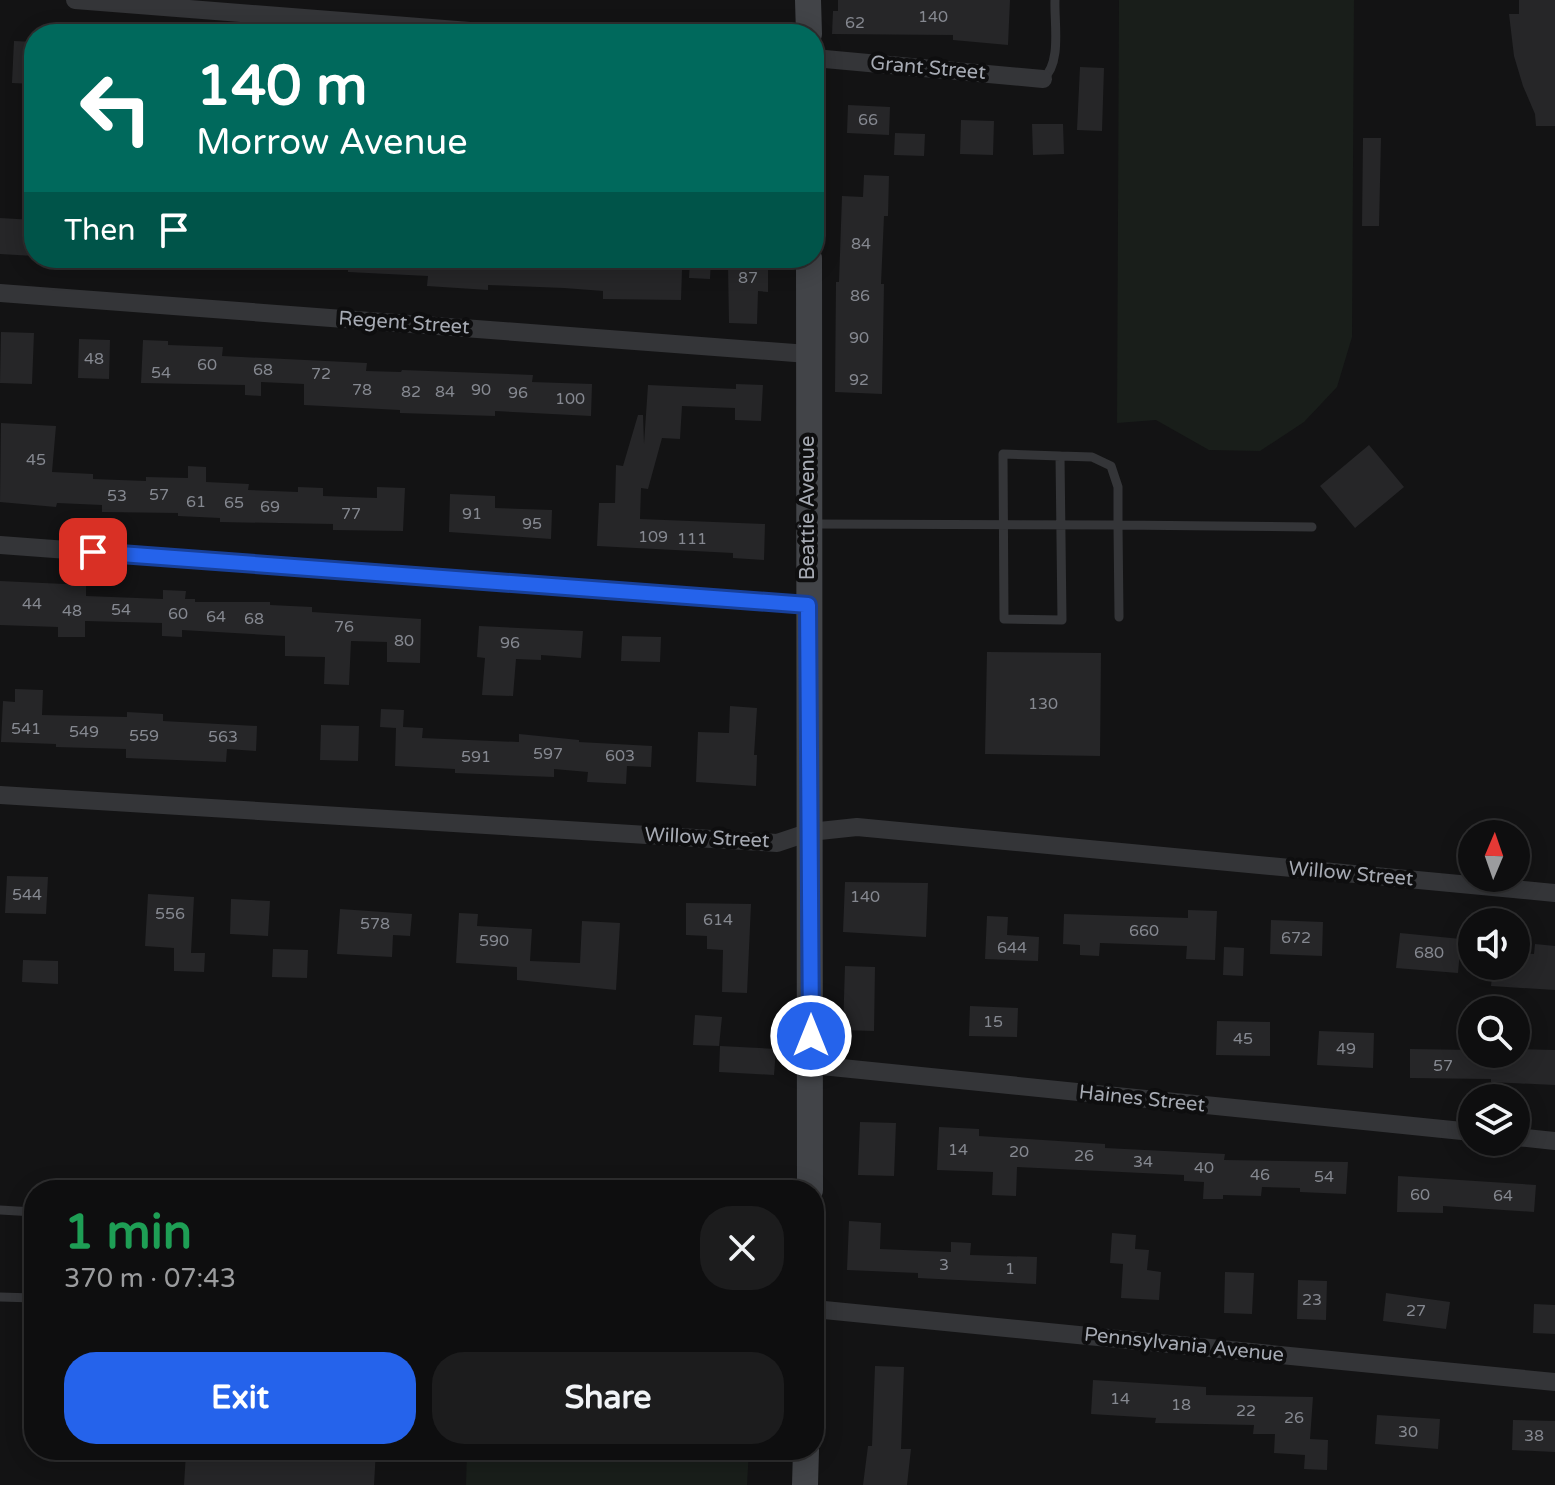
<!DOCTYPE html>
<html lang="en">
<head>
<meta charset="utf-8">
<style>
  :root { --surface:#0e0e0f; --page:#1c1c1d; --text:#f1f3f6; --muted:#9b9c9e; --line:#2e2e2f; --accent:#2563eb }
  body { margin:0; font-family:"Varela Round",sans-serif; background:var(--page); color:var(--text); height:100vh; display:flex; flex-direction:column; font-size:30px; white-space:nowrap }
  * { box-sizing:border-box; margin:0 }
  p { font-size:26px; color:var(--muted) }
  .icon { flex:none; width:44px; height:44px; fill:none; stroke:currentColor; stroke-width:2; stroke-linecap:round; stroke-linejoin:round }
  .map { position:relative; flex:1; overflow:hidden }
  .panel { position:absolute; left:24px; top:1180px; width:800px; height:280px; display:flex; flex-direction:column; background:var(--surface); border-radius:32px; box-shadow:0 4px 20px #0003,0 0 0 2px var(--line) }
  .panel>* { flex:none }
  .top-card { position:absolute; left:24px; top:24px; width:800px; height:244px; border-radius:32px; box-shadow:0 4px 20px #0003,0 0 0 2px var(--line); background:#00695c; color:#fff; overflow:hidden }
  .needle { width:52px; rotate:2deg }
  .controls { position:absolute; left:1458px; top:820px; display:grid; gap:16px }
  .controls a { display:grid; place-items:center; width:72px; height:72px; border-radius:50%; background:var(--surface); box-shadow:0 4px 20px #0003,0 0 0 2px var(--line); font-size:40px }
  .pin { position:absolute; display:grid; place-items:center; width:68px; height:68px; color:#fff; margin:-34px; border-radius:16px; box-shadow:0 4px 12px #0006 }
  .me { position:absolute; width:88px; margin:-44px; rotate:0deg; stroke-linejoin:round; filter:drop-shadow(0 0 6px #0008) }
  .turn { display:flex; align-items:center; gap:28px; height:168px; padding:0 40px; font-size:36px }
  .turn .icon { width:104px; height:104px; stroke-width:2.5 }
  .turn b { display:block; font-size:56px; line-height:68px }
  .then { display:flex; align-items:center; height:76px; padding:0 40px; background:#0003; gap:16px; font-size:30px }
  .round { display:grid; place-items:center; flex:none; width:84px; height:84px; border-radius:32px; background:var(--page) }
  .overview { display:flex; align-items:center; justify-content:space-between; height:136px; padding:0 40px }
  h1 { font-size:48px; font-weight:700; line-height:60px; color:#1e9e55 }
  .primary-button { display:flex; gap:16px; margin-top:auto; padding:16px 40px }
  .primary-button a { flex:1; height:92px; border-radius:32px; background:var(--accent); color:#fff; font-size:32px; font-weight:700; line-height:92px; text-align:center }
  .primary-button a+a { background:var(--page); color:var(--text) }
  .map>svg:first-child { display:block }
  .green { fill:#191e1a }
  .building { fill:#262628 }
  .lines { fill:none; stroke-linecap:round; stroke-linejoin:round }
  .lane { stroke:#343538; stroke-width:9 }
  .street { stroke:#343538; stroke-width:18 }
  .secondary { stroke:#424448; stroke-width:26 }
  .route-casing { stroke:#184099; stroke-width:20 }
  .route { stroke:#2563eb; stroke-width:14 }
  .labels { text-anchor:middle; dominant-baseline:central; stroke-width:8; stroke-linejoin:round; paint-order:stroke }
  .number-label { font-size:16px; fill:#858890 }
  .street-label { font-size:20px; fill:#a6aab3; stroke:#0e0e0f }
</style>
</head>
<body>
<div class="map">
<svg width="1555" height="1485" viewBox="0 0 1555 1485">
  <rect width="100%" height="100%" fill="#131314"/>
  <path class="green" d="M1119,0h235l-2,337 -15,50 -33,35 -44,29 -51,-1 -53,-30 -39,3z
    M467,1450h282l-2,35h-281z"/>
  <path class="building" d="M838,0h172l-2,45 -55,-5v-5l-121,-1 1,-23h5z
    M1519,0h36v126h-19l-1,-12 -12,-28 -9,-30 -5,-42h10z
    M14,41l20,1v42l-22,-1z
    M1080,67l24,1 -2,63 -25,-1z
    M848,105l42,2 -1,28 -42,-2z
    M961,120l33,1 -1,34 -33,-1z
    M1032,124h31l1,30 -31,1z
    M895,133l30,1 -1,22 -30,-1z
    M1363,138h18l-2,88h-17z
    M864,175l25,1 -1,40h-4l-3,68h3l-2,110 -47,-2 1,-110h3l3,-86 21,1z
    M0,218l34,2v36l-34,-2z
    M348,258h249v9l85,3 -1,30 -78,-1v-8l-39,-3 -76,-3v5l-61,-4 1,-10 -80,-4z
    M690,259h21l-1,20 -21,-1z
    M728,265l40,2v25l-10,-1 -1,33 -28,-1z
    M1,332l33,1 -2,51 -32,-1z
    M79,339l31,1 -1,39 -31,-1z
    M143,340l25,1v4l55,2 -1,9 145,7 -1,8 35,1 1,-2 131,5 -1,7 60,2 -1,32 -96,-5v5l-95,-3v-3l-96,-5v-21l-43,-2v14l-16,-1v-10l-104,-2z
    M736,384l27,1 -2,36 -26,-1v-12l-53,-2 -2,33 -18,-1 -14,51 -7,-1 -1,31 125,5 -1,36 -31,-2v-5l-136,-7 2,-43h16l1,-38 7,1 15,-51h5l1,29 4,-59 88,4z
    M1,423l55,3 -4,46 41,2v5l53,2v-4l42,1v-12l18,1v15l43,2 -1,6 50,2v-5l25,1v8l54,2v-11l28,1 -2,43 -70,-1v-6l-113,-2v-4l-42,-2v-3l-76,-1v-7l-45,-2 -1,4 -56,-5z
    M1369,445l35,42 -49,41 -35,-42z
    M450,494l45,2v12l57,2 -1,29 -102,-7z
    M0,581l86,4v11l77,3v-9l23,1 -1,8h10v3h75v3l42,2v5l109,7 -1,44 -33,-1v-20l-36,-1 -2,44 -25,-1 1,-27 -40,-1v-20l-103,-6v7l-20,-1v-13l-77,-2v16h-27v-10l-58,-2z
    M479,626l104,5 -2,27 -40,-3v5l-25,-1 -3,37 -31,-1 3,-37 -8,-1z
    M622,636l39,1 -1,25 -39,-1z
    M987,652l114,1 -1,103 -115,-2z
    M15,689l28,1 -1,25 85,2v-5l36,2v7l94,5 -1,25 -29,-2 -1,13 -100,-4v-9l-70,-2v-3l-55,-2 2,-41 12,1z
    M730,706l27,2 -3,47h3l-1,31 -60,-4 2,-50 31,1z
    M381,709l23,1 -1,17 20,1 -1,10 97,4v-8l60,6v2l73,4 -1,21 -24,-1 -1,18 -39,-2 1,-10 -34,-3v8l-99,-4v-4l-60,-3 1,-38 -16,-1z
    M321,725l38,1 -1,35 -38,-1z
    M7,876l41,1 -2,37 -41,-1z
    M845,882l83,1 -2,54 -83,-5z
    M148,894l46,3 -3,56h14l-1,19 -30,-1v-23l-29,-2z
    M231,899l39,2 -2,35 -38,-2z
    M686,903l65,1 -4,89 -25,-1 1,-42 -16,-1v-13l-21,-1z
    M340,909l72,5 -2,22 -17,-1 -1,22 -55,-3z
    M1188,910l29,1 -2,49 -29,-1 1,-13 -87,-3 -1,13 -19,-1v-10l-17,-1 1,-30 124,4z
    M459,913l19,1 -1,12 55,3 -2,32 50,2 2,-42 38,2 -4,67 -99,-10v-13l-61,-4z
    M987,916l21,1 -1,18 32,2 -1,24 -53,-2z
    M1271,920l52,2 -1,34 -52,-2z
    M1400,933l61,6 -3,34 -62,-5z
    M1535,944l20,2v44l-64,-4 2,-20h23v-13l18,1z
    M1224,947l20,1 -1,28 -20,-1z
    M273,949l35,1 -1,28 -35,-1z
    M23,960l35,1v23l-36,-2z
    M845,966l30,1 -1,64 -31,-1z
    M970,1006l48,2 -1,29 -48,-1z
    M695,1015l27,2 -3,29 -26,-1z
    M1217,1021l53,1v34l-54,-1z
    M1319,1031l55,2 -1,35 -56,-3z
    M720,1046l56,3 -2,26 -55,-3z
    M1410,1049l62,1v4h44v-5l39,1v35l-64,-3v-3l-81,-1z
    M860,1122l36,1 -2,53 -36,-1z
    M939,1127l40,2v7l126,8v4l120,6 -1,6 124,2 -2,32 -46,-2v-4l-38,-1 -1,9 -38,-1v4h-20l1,-17 -20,-1v-6l-167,-8 -1,29 -24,-1 1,-23 -56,-2z
    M1398,1176l138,9 -2,27 -91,-6v7l-46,-1z
    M849,1221l32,2 -1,26 71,3v-10l20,1 -1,12 67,2 -1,27 -118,-6v-5l-71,-3z
    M1112,1233l24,2 -1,14 14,1 -2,20 14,2 -2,28 -38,-2 2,-34 -13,-1z
    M1225,1272l29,1 -2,41 -28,-1z
    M1298,1280l29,1 -1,39 -29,-1z
    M1386,1293l64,9 -4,27 -63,-8z
    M1534,1304l21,1v29l-22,-1z
    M875,1366l29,1 -3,82h10l-4,36h-44l5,-39h4z
    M1093,1380l113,7v8l107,2 -3,42 18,1 -1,30 -23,-1 1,-14 -31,-2 1,-19h-22l1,-9 -99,-2 1,-5 -65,-4z
    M1377,1415l63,4 -2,30 -63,-5z
    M1513,1420l42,1v31l-43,-2z
    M240,1450h136l-2,35h-190l2,-32 54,3z"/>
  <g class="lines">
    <path class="lane" d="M1043,79c19,-16 11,-56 12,-79
      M1003,454l57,2 2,164 -58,-1z
      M1060,456l32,1 19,9 7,21v38l194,2
      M812,524l306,1 1,92
      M0,1210l34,2
      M0,1297l34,1"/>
    <path class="street" d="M75,0l433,34
      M814,58l229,21
      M0,293l808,61
      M0,545l808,60
      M0,795l777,48 33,-11 47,-5 698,66
      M812,1065l660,67
      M1516,1137l39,4
      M814,1309l741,73"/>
    <path class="secondary" d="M808,0l1,34
      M809,258l1,932
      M805,1485l1,-35"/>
  </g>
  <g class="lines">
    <defs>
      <path id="route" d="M93,552l715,53 3,431"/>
    </defs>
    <use href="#route" class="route-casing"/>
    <use href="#route" class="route"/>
  </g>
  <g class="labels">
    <g class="number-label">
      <text x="933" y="17">140</text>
      <text x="855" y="23">62</text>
      <text x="868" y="120">66</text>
      <text x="861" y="244">84</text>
      <text x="748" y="278">87</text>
      <text x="860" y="296">86</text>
      <text x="859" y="338">90</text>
      <text x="94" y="359">48</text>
      <text x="207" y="365">60</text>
      <text x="263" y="370">68</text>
      <text x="161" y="373">54</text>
      <text x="321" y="374">72</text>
      <text x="859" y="380">92</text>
      <text x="362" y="390">78</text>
      <text x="481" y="390">90</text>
      <text x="411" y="392">82</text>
      <text x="445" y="392">84</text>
      <text x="518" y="393">96</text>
      <text x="570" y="399">100</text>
      <text x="36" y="460">45</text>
      <text x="159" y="495">57</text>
      <text x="117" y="496">53</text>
      <text x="196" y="502">61</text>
      <text x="234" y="503">65</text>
      <text x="270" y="507">69</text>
      <text x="351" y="514">77</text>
      <text x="472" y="514">91</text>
      <text x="532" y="524">95</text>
      <text x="653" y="537">109</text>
      <text x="692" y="539">111</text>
      <text x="32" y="604">44</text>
      <text x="121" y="610">54</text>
      <text x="72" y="611">48</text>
      <text x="178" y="614">60</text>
      <text x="216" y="617">64</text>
      <text x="254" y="619">68</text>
      <text x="344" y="627">76</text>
      <text x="404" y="641">80</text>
      <text x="510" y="643">96</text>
      <text x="1043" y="704">130</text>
      <text x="26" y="729">541</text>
      <text x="84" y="732">549</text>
      <text x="144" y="736">559</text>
      <text x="223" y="737">563</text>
      <text x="548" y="754">597</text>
      <text x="620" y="756">603</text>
      <text x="476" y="757">591</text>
      <text x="27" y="895">544</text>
      <text x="865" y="897">140</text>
      <text x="170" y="914">556</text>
      <text x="718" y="920">614</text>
      <text x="375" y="924">578</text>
      <text x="1144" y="931">660</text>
      <text x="1296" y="938">672</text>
      <text x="494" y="941">590</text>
      <text x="1012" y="948">644</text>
      <text x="1429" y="953">680</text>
      <text x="993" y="1022">15</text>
      <text x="1243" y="1039">45</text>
      <text x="1346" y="1049">49</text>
      <text x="1443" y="1066">57</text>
      <text x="958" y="1150">14</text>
      <text x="1019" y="1152">20</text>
      <text x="1084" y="1156">26</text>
      <text x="1143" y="1162">34</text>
      <text x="1204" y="1168">40</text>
      <text x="1260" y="1175">46</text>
      <text x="1324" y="1177">54</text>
      <text x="1420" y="1195">60</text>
      <text x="1503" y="1196">64</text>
      <text x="944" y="1265">3</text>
      <text x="1010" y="1269">1</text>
      <text x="1312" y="1300">23</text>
      <text x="1416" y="1311">27</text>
      <text x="1120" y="1399">14</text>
      <text x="1181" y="1405">18</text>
      <text x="1246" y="1411">22</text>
      <text x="1294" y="1418">26</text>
      <text x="1408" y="1432">30</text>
      <text x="1534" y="1436">38</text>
    </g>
    <g class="street-label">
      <text transform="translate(928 68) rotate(5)">Grant Street</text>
      <text transform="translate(404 323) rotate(4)">Regent Street</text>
      <text transform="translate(808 508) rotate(-90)">Beattie Avenue</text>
      <text transform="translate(707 838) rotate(3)">Willow Street</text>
      <text transform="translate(1351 874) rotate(5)">Willow Street</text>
      <text transform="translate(1142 1099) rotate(6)">Haines Street</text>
      <text transform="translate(1184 1345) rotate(6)">Pennsylvania Avenue</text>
    </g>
  </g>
</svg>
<div class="controls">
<a><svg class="needle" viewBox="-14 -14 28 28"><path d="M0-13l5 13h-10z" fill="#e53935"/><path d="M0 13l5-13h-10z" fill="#9b9c9e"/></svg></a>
<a><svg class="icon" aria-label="sound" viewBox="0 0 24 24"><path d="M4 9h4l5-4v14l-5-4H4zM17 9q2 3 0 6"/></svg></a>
<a><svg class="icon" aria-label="search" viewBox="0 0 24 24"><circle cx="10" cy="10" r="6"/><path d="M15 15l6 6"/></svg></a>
<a><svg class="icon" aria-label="layers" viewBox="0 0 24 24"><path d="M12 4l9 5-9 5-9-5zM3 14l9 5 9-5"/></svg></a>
</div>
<div class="pin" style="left:93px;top:552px;background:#d93025"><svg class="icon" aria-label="arrive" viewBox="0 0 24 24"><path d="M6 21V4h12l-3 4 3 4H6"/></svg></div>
<svg class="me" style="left:811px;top:1036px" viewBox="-20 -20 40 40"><circle r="17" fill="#2563eb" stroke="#fff" stroke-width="3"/><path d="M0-11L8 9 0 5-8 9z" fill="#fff"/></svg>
<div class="top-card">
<div class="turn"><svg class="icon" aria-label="left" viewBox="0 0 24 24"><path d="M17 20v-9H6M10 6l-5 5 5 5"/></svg><div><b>140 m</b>Morrow Avenue</div></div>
<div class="then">Then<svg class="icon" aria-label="arrive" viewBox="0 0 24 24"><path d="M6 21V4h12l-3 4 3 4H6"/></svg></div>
</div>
<section class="panel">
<div class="overview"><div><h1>1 min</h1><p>370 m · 07:43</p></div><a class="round"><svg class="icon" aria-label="close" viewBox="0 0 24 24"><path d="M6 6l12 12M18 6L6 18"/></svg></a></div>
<div class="primary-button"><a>Exit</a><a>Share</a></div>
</section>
</div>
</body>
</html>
